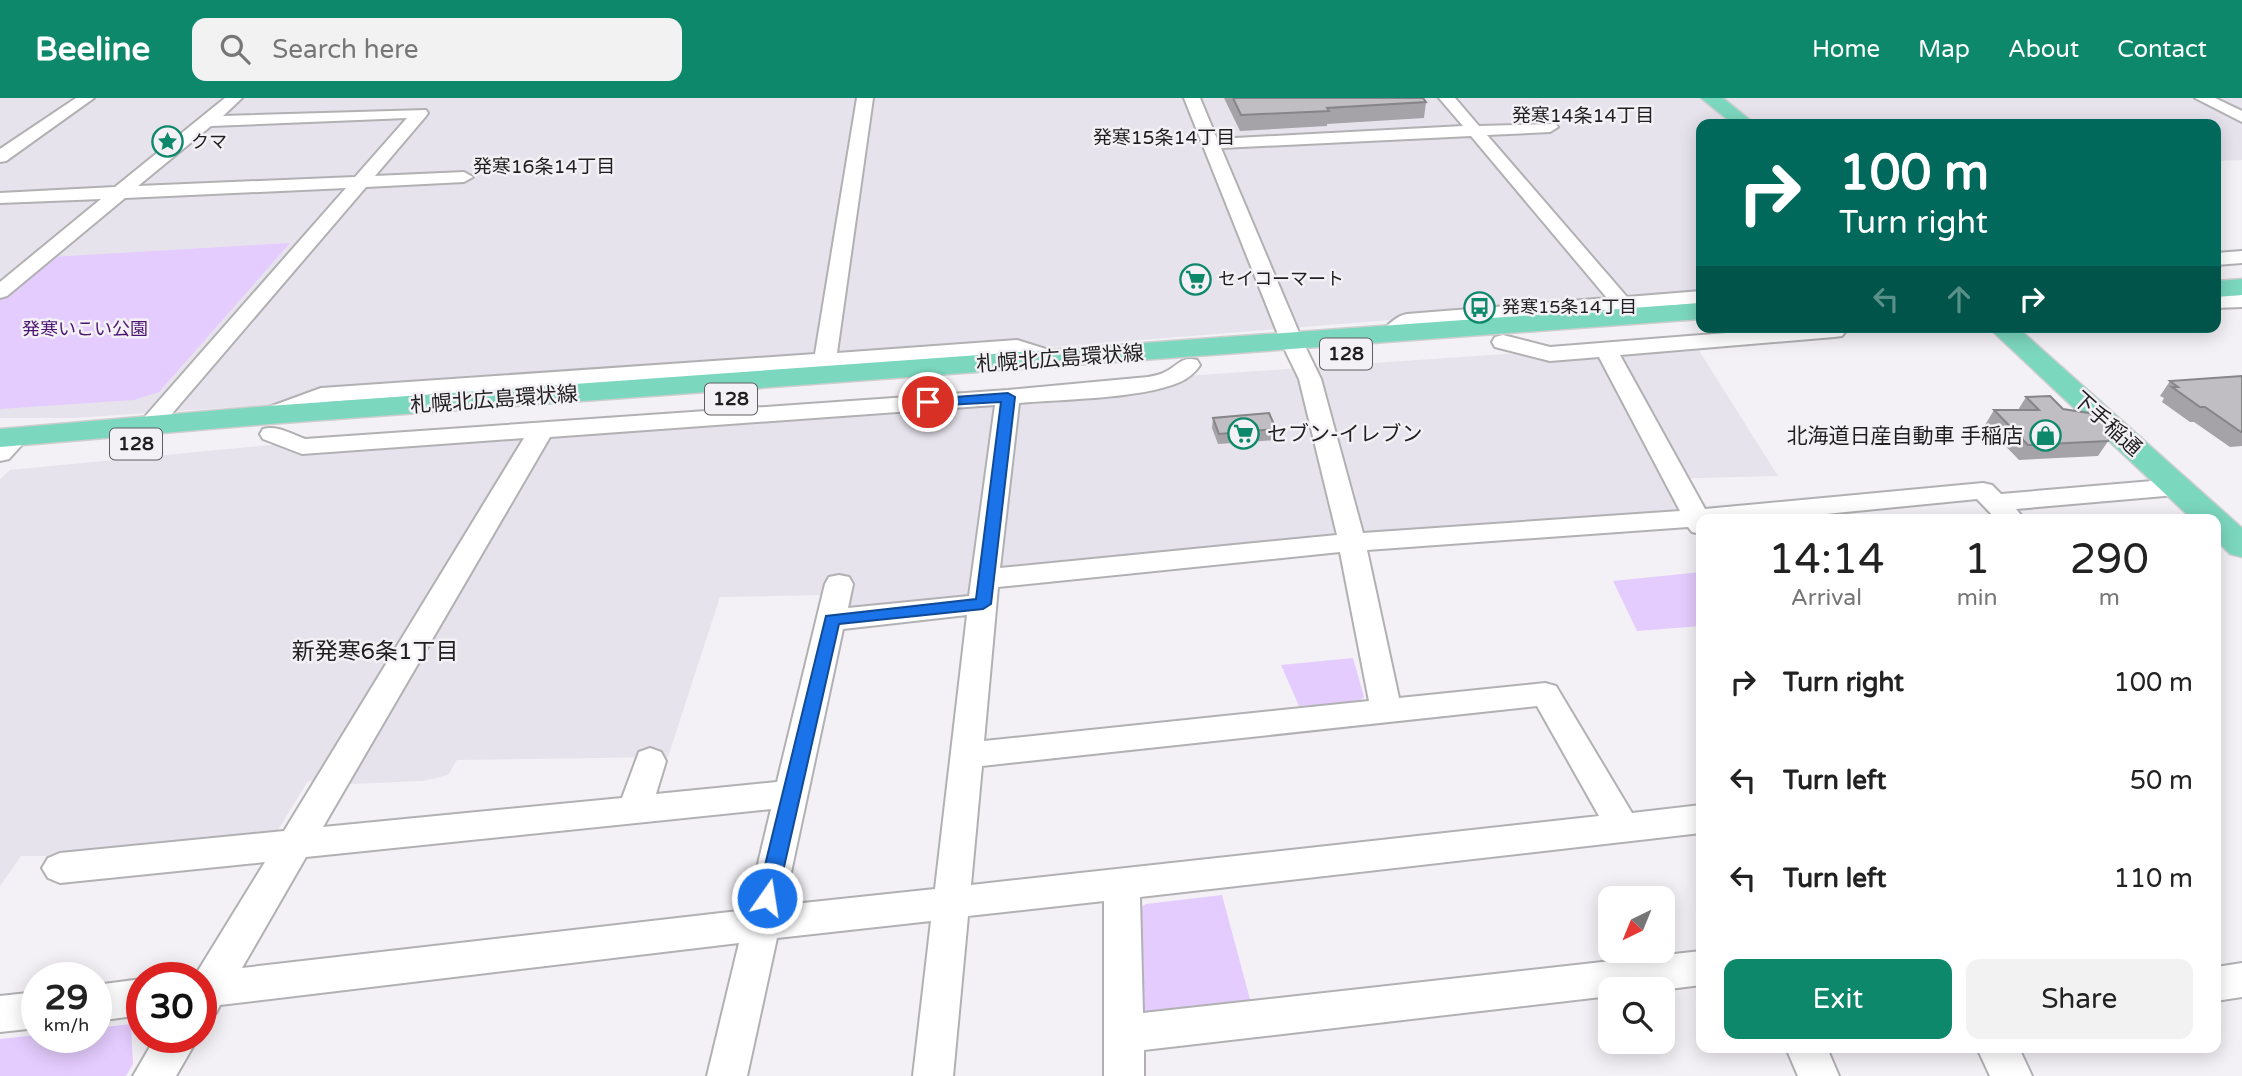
<!DOCTYPE html>
<html lang="en">
<head>
<meta charset="utf-8">
<style>
  :root { --surface:#fff; --page:#f2f2f2; --text:#222; --muted:#767676; --accent:#0e886b }
  body { margin:0; font-family:"Varela Round","Noto Sans JP",sans-serif; background:var(--page); color:var(--text); height:100vh; display:flex; flex-direction:column; font-size:26px; white-space:nowrap }
  * { box-sizing:border-box; margin:0 }
  p { font-size:23px; color:var(--muted) }
  .icon { flex:none; width:38px; height:38px; fill:none; stroke:currentColor; stroke-width:2; stroke-linecap:round; stroke-linejoin:round }
  .map { position:relative; flex:1; overflow:hidden }
  .panel { position:absolute; left:1696px; top:416px; width:525px; height:539px; display:flex; flex-direction:column; background:var(--surface); border-radius:14px; box-shadow:0 4px 18px #0003 }
  .panel>* { flex:none }
  .hud { position:absolute; left:1696px; top:21px; width:525px; height:214px; border-radius:14px; box-shadow:0 4px 18px #0003; background:#00695c; color:#fff; overflow:hidden }
  .needle { width:46px; rotate:223deg }
  .buttons { position:absolute; left:1598px; top:788px; display:grid; gap:14px }
  .buttons a { display:grid; place-items:center; width:77px; height:77px; border-radius:14px; background:var(--surface); box-shadow:0 4px 18px #0003; font-size:35px }
  .speed { position:absolute; left:21px; top:864px; display:flex; gap:14px; font-size:35px; font-weight:700; text-align:center }
  .speed>* { display:grid; place-content:center; width:91px; height:91px; border-radius:50%; background:var(--surface); box-shadow:0 4px 18px #0003; line-height:1 }
  .speed small { font-size:18px; font-weight:400 }
  .speed .limit { border:10px solid #d22; background:#fff; color:#111 }
  .pin { position:absolute; display:grid; place-items:center; width:60px; height:60px; color:#fff; margin:-30px; border:4px solid #fff; border-radius:50%; box-shadow:0 2px 7px #0007 }
  .me { position:absolute; width:77px; margin:-38px; rotate:13deg; stroke-linejoin:round; filter:drop-shadow(0 0 5px #0008) }
  .turn { display:flex; align-items:center; gap:24px; height:147px; padding:0 28px; font-size:32px }
  .turn .icon { width:91px; height:91px; stroke-width:2.5 }
  .turn b { display:block; font-size:49px; line-height:60px }
  .lanes { display:flex; align-items:center; height:66px; padding:0 28px; background:#0003; justify-content:center; gap:35px; direction:ltr }
  .lanes .off { opacity:.35 }
  .eta { display:flex; justify-content:space-evenly; align-items:center; height:119px; text-align:center }
  .eta b { font-size:42px; font-weight:600; line-height:49px }
  .cta { display:flex; gap:14px; margin-top:auto; padding:14px 28px }
  .cta a { flex:1; height:80px; border-radius:14px; background:var(--accent); color:#fff; font-size:28px; font-weight:600; line-height:80px; text-align:center }
  .cta a+a { background:var(--page); color:var(--text) }
  ul { padding:0; list-style:none }
  li { display:flex; align-items:center; gap:21px; height:98px; padding:0 28px }
  li div { flex:1 }
  li b { display:block; font-size:26px }
  li em { font-style:normal }
  header { display:flex; align-items:center; gap:42px; box-sizing:border-box; height:98px; padding:0 35px; background:var(--accent); color:#fff }
  header strong { font-size:33px }
  nav { display:flex; gap:38px; margin-inline-start:auto; font-size:24px }
  .search { width:490px; height:63px; background:var(--page); display:flex; align-items:center; gap:18px; box-sizing:border-box; padding:0 24px; border-radius:14px; color:var(--muted); font-size:26px }
  .map>svg:first-child { display:block }
  .built { fill:#e7e3ed }
  .green { fill:#e4ccfe }
  .lines { fill:none; stroke-linecap:round; stroke-linejoin:round }
  .minor-casing { stroke:#b1b0b3; stroke-width:4 }
  .major-casing { stroke:#cecece; stroke-width:3 }
  .minor { fill:#fff; fill-rule:evenodd }
  .major { fill:#7cd7bf; fill-rule:evenodd }
  .wall { fill:#a5a3a7 }
  .building { fill:#c0bec2; stroke:#868588; stroke-width:2 }
  .route { fill:#1a73e8; stroke:#114b97; stroke-width:2 }
  .labels { text-anchor:middle; dominant-baseline:central; stroke-width:5; stroke-linejoin:round; paint-order:stroke }
  .far-poi-label { font-size:18px; fill:#1f1f20; stroke:#f3f1f5; text-anchor:start }
  .far-park-label { font-size:18px; fill:#4b1471; stroke:#f3f1f5 }
  .far-neighbourhood-label { font-size:19px; fill:#1f1f20; stroke:#f3f1f5 }
  .shield { fill:#f3f1f5; stroke:#5f5e60; stroke-width:2 }
  .shield-label { font-size:19px; font-weight:bold; fill:#1f1f20 }
  .street-label { font-size:21px; fill:#1f1f20; stroke:#f3f1f5 }
  .poi-label { font-size:21px; fill:#1f1f20; stroke:#f3f1f5; text-anchor:start }
  .neighbourhood-label { font-size:23px; fill:#1f1f20; stroke:#f3f1f5 }
</style>
</head>
<body>
<header>
<strong>Beeline</strong>
<div class="search"><svg class="icon" aria-label="search" viewBox="0 0 24 24"><circle cx="10" cy="10" r="6"/><path d="M15 15l6 6"/></svg>Search here</div>
<nav><a>Home</a><a>Map</a><a>About</a><a>Contact</a></nav>
</header>
<div class="map">
<svg width="2242" height="978" viewBox="0 0 2242 978">
  <rect width="100%" height="100%" fill="#f3f1f5"/>
  <path class="built" d="M0,0h2242v62l-26,1v-37h-515v171l-1019,82 -608,41h-74z
    M1693,243l85,135 -116,3 15,30 -672,59 -34,27 -147,18 1,-18 -105,2 -52,160 -211,3 -9,15 -25,6 -73,3 -42,-3 -32,52 -221,23h-34l-21,30v-407l10,-9 311,-30 547,-42z"/>
  <path class="green" d="M290,145l-131,149 -25,8 -134,9v-109l51,-43z
    M1701,474v54l-64,5 -24,-50z
    M1353,560l11,39 -6,5 -59,4 -18,-41z
    M1222,797l29,108 -103,19 -10,-11 -5,-99 13,-8z
    M131,926l2,40 -7,12h-126v-37l37,-4v3h59v-10z"/>
  <g class="lines">
    <defs>
      <path id="minor" d="M76,0h18l-88,63 -6,1v-13z
        M225,0h17l-19,18 203,-6 2,3 -2,3 -51,60 89,-4 9,5 -9,5 -98,5 -208,243h-16l-4,-5 4,-5 204,-232 -221,10 -118,98 -7,2v-16l101,-83 -101,4v-10l115,-6zM407,20l-52,59 -217,9 73,-60z
        M857,0h16l-36,255 180,-13 48,15 3,5 -3,5 -8,2 -42,-13 -690,48 -56,20 -8,-2 -4,-5 4,-5 60,-22 494,-34z
        M1184,0h16l17,41 246,-13 -24,-28h16l24,28 77,-2 2,3 -8,5 -63,3 140,162 74,-6v12l-288,23 -15,14h-16l-3,-5c7,-9 17,-19 28,-21l200,-16 -136,-162 -250,12 82,194 18,37 42,154 317,-22 -81,-154 -49,4 -55,-14 -3,-5 3,-5 8,-2 47,12 251,-20h48l-7,9 -8,1 -214,18 85,154 278,-26 9,2 9,9 175,-15 9,3 4,5 -4,5 -9,3 -160,14 9,11h-28l-20,-21 -212,21h-64v14l-9,-2 -4,-5 -321,23 32,148 146,-15 11,3 76,127 69,-8v28l-561,64 3,116 558,-62v34l-39,5 -52,-1v7l-466,54v26h-40v-175l-136,15 -15,160h-40l18,-155 -154,17 -30,138h-40l32,-133 -519,62 -4,8 -14,5 -1,-40h-14l9,-4 69,-112 -205,21 -12,-5 -6,-10 6,-10 12,-5 224,-22 240,-393 -222,16 -39,-15 -3,-5 3,-5c15,-4 28,5 42,10l703,-49 140,-13c5,-1 12,-2 17,-5 13,-6 16,-16 32,-12l3,5c-4,7 -13,14 -20,17 -39,17 -117,17 -161,21l-19,165 337,-33 -38,-156 -18,-37zM995,307l-26,191 -121,12 5,-24 -4,-7 -10,-2 -10,2 -4,7 -48,198 -121,12 10,-33 -5,-9 -11,-4 -11,4 -17,46 -299,29 227,-390zM1340,454l29,149 -385,40 14,-154zM967,517l-32,274 -151,16 59,-276zM1537,608l62,110 -628,69 11,-119zM771,711l-24,101 -505,58 64,-111z
        M2195,0h20l27,13v11z
        M2242,153v12l-26,2v-12z
        M2242,197v12l-26,1v-12z
        M17,332l9,2 3,5 -20,22 -9,2v-21l8,-8z
        M2242,865v34l-26,4v-34z
        M142,881v36l-46,6v-36z
        M37,894v36l-37,4v-36z
        M155,940h43l-22,38h-43z
        M1786,950h41l12,28h-41z
        M1977,950h42l13,28h-42z"/>
      <path id="major" d="M1701,0h22l32,26h-22z
        M2242,181v16l-26,2v-16z
        M1701,205v16l-1432,105 -269,23v-18l269,-23z
        M1988,229h29l225,201v29l-12,-3 -14,-14v-20h-23z"/>
    </defs>
    <use href="#minor" class="minor-casing"/>
    <use href="#major" class="major-casing"/>
    <use href="#minor" class="minor"/>
    <use href="#major" class="major"/>
  </g>
  <path class="wall" d="M1224,0h199l3,4 -2,16 -97,6v2l-87,5z
    M2242,278v70l-12,1 -36,-25h-4l-28,-20 2,-4 -4,-2 10,-15z
    M2026,299l37,12 52,22 -17,25 -79,4 -34,-35 9,-15h24z
    M1213,320l63,11 -1,11 -57,4 -6,-16z"/>
  <path class="building" d="M1233,0h190l3,4 -99,6 2,3 -88,4z
    M2242,278v56h-1l-36,-25h-5l-28,-20h6l-8,-6z
    M2050,298l13,13 26,4 19,11 7,7 -7,10 -80,4 -34,-35h45l-13,-13z
    M1269,315l7,16 -57,5 -6,-16z"/>
  <path class="route" d="M1008,295l7,4 -24,207 -8,5 -144,15 -62,274 -3,6 -7,3 -7,-3 -3,-6 69,-282 150,-17 25,-197 -73,4 -7,-4 7,-3z"/>
  <defs>
    <symbol id="sight-ring" viewBox="-11 -11 22 22"><circle r="9.5" fill="#f3f1f5" stroke="#0e886b" stroke-width="1.5"/><path d="M0-6L1.8-2.2L6-1.7L2.9 1.2L3.7 5.4L0 3.3L-3.7 5.4L-2.9 1.2L-6-1.7L-1.8-2.2Z" fill="#0e886b"/></symbol>
    <symbol id="supermarket-ring" viewBox="-11 -11 22 22"><circle r="9.5" fill="#f3f1f5" stroke="#0e886b" stroke-width="1.5"/><path d="M-6-5.5h2.5l.6 2H6L4.5 2H-2.5L-4.4-4H-6ZM-1.5 3.2a1.3 1.3 0 1 0 .1 0ZM3 3.2a1.3 1.3 0 1 0 .1 0Z" fill="#0e886b"/></symbol>
    <symbol id="bus-ring" viewBox="-11 -11 22 22"><circle r="9.5" fill="#f3f1f5" stroke="#0e886b" stroke-width="1.5"/><path d="M-5-6H5V4H4V6H2V4H-2V6H-4V4H-5ZM-3.5-4V0h7V-4ZM-3.5 1.2v1.5H-2V1.2ZM2 1.2v1.5H3.5V1.2Z" fill="#0e886b"/></symbol>
    <symbol id="shop-ring" viewBox="-11 -11 22 22"><circle r="9.5" fill="#f3f1f5" stroke="#0e886b" stroke-width="1.5"/><path d="M-5-2.5h2.3a2.7 3.5 0 0 1 5.4 0H5L5.5 6h-11ZM-1.5-2.5h3a1.5 2.3 0 0 0-3 0Z" fill="#0e886b"/></symbol>
  </defs>
  <g fill-rule="evenodd">
    <use href="#sight-ring" x="150" y="26" width="35" height="35"/>
    <use href="#supermarket-ring" x="1178" y="164" width="35" height="35"/>
    <use href="#bus-ring" x="1462" y="192" width="35" height="35"/>
    <use href="#supermarket-ring" x="1226" y="318" width="35" height="35"/>
    <use href="#shop-ring" x="2028" y="320" width="35" height="35"/>
  </g>
  <g class="labels">
    <g class="far-poi-label">
      <text x="191" y="44">クマ</text>
      <text x="1218" y="181">セイコーマート</text>
      <text x="1502" y="209">発寒15条14丁目</text>
    </g>
    <g class="far-park-label">
      <text x="85" y="231">発寒いこい公園</text>
    </g>
    <g class="far-neighbourhood-label">
      <text x="1583" y="18">発寒14条14丁目</text>
      <text x="1164" y="40">発寒15条14丁目</text>
      <text x="544" y="69">発寒16条14丁目</text>
    </g>
    <g class="shield">
      <rect x="1320" y="240.5" width="52" height="31" rx="5"/>
      <rect x="705" y="285.5" width="52" height="31" rx="5"/>
      <rect x="110" y="330.5" width="52" height="31" rx="5"/>
    </g>
    <g class="shield-label">
      <text x="1346" y="256">128</text>
      <text x="731" y="301">128</text>
      <text x="136" y="346">128</text>
    </g>
    <g class="street-label">
      <text transform="translate(1060 261) rotate(-4)">札幌北広島環状線</text>
      <text transform="translate(494 302) rotate(-4)">札幌北広島環状線</text>
      <text transform="translate(2107 326) rotate(42)">下手稲通</text>
    </g>
    <g class="poi-label">
      <text x="1267" y="336">セブン-イレブン</text>
      <text x="2023" y="338" text-anchor="end">北海道日産自動車 手稲店</text>
    </g>
    <g class="neighbourhood-label">
      <text x="375" y="554">新発寒6条1丁目</text>
    </g>
  </g>
</svg>
<div class="buttons">
<a><svg class="needle" viewBox="-14 -14 28 28"><path d="M0-13l5 13h-10z" fill="#e53935"/><path d="M0 13l5-13h-10z" fill="#767676"/></svg></a>
<a><svg class="icon" aria-label="search" viewBox="0 0 24 24"><circle cx="10" cy="10" r="6"/><path d="M15 15l6 6"/></svg></a>
</div>
<div class="speed"><div>29<small>km/h</small></div><div class="limit">30</div></div>
<div class="pin" style="left:928px;top:304px;background:#d93025"><svg class="icon" aria-label="arrive" viewBox="0 0 24 24"><path d="M6 21V4h12l-3 4 3 4H6"/></svg></div>
<svg class="me" style="left:767px;top:800px" viewBox="-20 -20 40 40"><circle r="17" fill="#1a73e8" stroke="#fff" stroke-width="3"/><path d="M0-11L8 9 0 5-8 9z" fill="#fff"/></svg>
<div class="hud">
<div class="turn"><svg class="icon" aria-label="right" viewBox="0 0 24 24"><path d="M7 20v-9h11M14 6l5 5-5 5"/></svg><div><b>100 m</b>Turn right</div></div>
<div class="lanes"><svg class="icon off" aria-label="left" viewBox="0 0 24 24"><path d="M17 20v-9H6M10 6l-5 5 5 5"/></svg><svg class="icon off" aria-label="ahead" viewBox="0 0 24 24"><path d="M12 20V5M6 11l6-6 6 6"/></svg><svg class="icon" aria-label="right" viewBox="0 0 24 24"><path d="M7 20v-9h11M14 6l5 5-5 5"/></svg></div>
</div>
<section class="panel">
<div class="eta">
<div><b>14:14</b><p>Arrival</p></div>
<div><b>1</b><p>min</p></div>
<div><b>290</b><p>m</p></div>
</div>
<ul>
<li><svg class="icon" aria-label="right" viewBox="0 0 24 24"><path d="M7 20v-9h11M14 6l5 5-5 5"/></svg><div><b>Turn right</b></div><em>100 m</em></li>
<li><svg class="icon" aria-label="left" viewBox="0 0 24 24"><path d="M17 20v-9H6M10 6l-5 5 5 5"/></svg><div><b>Turn left</b></div><em>50 m</em></li>
<li><svg class="icon" aria-label="left" viewBox="0 0 24 24"><path d="M17 20v-9H6M10 6l-5 5 5 5"/></svg><div><b>Turn left</b></div><em>110 m</em></li>
</ul>
<div class="cta"><a>Exit</a><a>Share</a></div>
</section>
</div>
</body>
</html>
